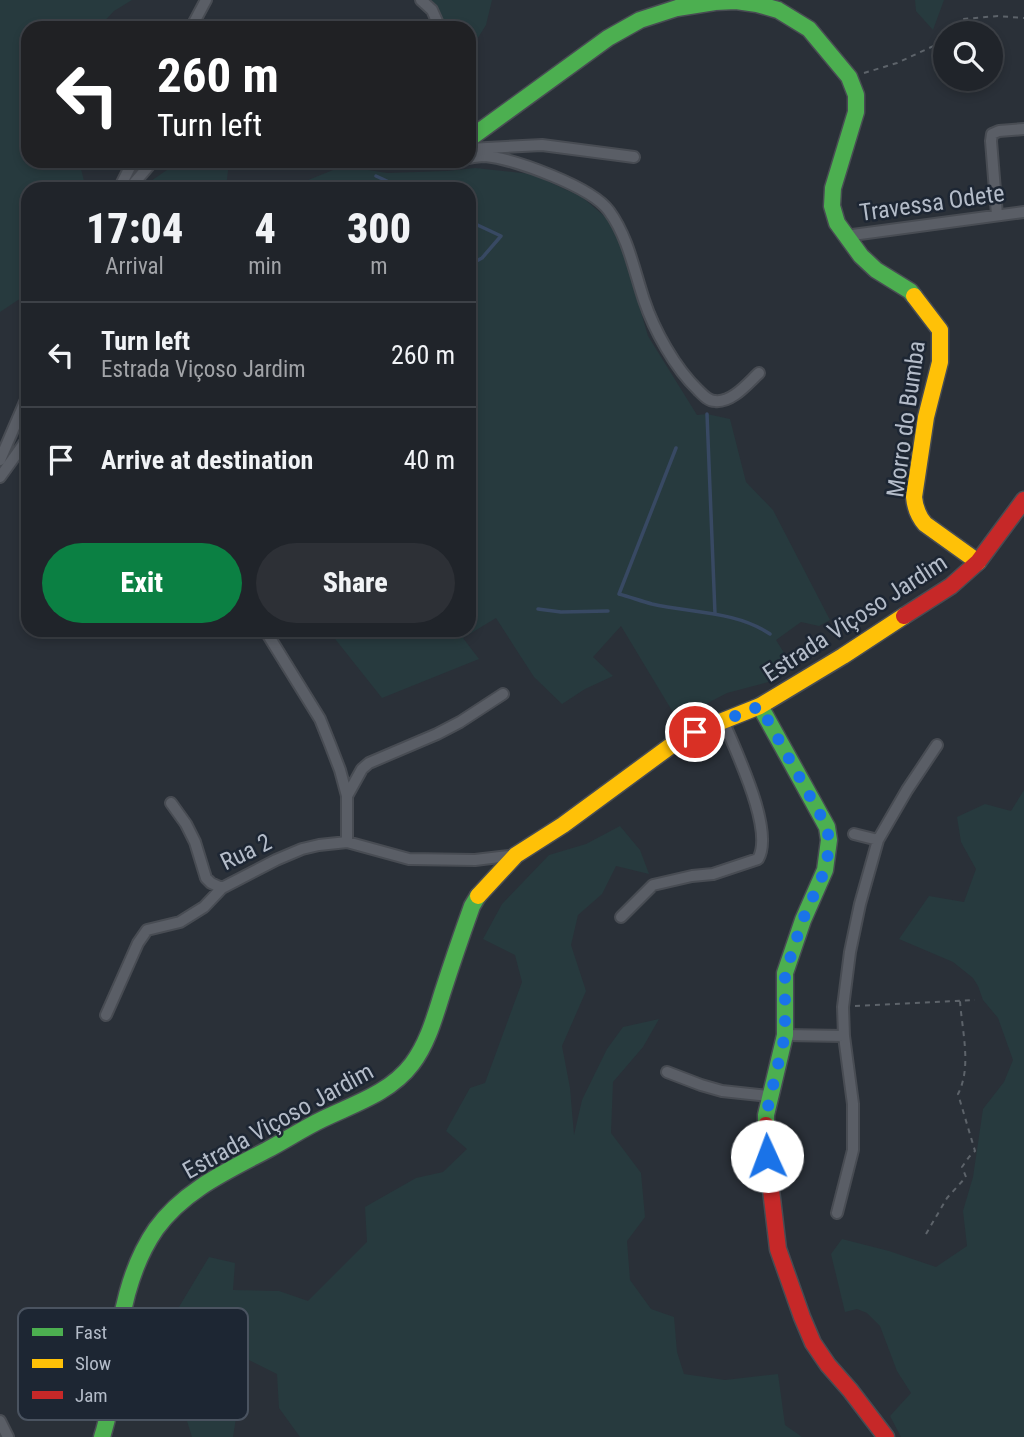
<!DOCTYPE html>
<html lang="en">
<head>
<meta charset="utf-8">
<style>
  :root { --surface:#20242a; --page:#2d3036; --text:#f1f3f6; --muted:#a2a4a8; --line:#3d4147; --accent:#0b8043 }
  body { margin:0; font-family:"Roboto Condensed",sans-serif; background:var(--page); color:var(--text); height:100vh; display:flex; flex-direction:column; font-size:26px; white-space:nowrap }
  * { box-sizing:border-box; margin:0 }
  p { font-size:23px; color:var(--muted) }
  .icon { flex:none; width:38px; height:38px; fill:none; stroke:currentColor; stroke-width:2; stroke-linecap:round; stroke-linejoin:round }
  .map { position:relative; flex:1; overflow:hidden }
  .details { position:absolute; left:21px; top:182px; width:455px; height:455px; display:flex; flex-direction:column; background:var(--surface); border-radius:21px; box-shadow:0 4px 10px #0003,0 0 0 2px var(--line) }
  .details>* { flex:none }
  .top-card { position:absolute; left:21px; top:21px; width:455px; height:147px; border-radius:21px; box-shadow:0 4px 10px #0003,0 0 0 2px var(--line); background:#202124; color:#fff; overflow:hidden }
  .controls { position:absolute; left:933px; top:21px; display:grid; gap:14px }
  .controls a { display:grid; place-items:center; width:70px; height:70px; border-radius:50%; background:var(--surface); box-shadow:0 4px 10px #0003,0 0 0 2px var(--line); font-size:35px }
  .pin { position:absolute; display:grid; place-items:center; width:60px; height:60px; color:#fff; margin:-30px; border:4px solid #fff; border-radius:50%; box-shadow:0 2px 7px #0007 }
  .me { position:absolute; width:77px; margin:-38px; rotate:358deg; stroke-linejoin:round; filter:drop-shadow(0 0 5px #0008) }
  .turn { display:flex; align-items:center; gap:24px; height:147px; padding:0 21px; font-size:32px }
  .turn .icon { width:91px; height:91px; stroke-width:2.5 }
  .turn b { display:block; font-size:49px; line-height:60px }
  .eta { display:flex; justify-content:space-evenly; align-items:center; height:119px; text-align:center }
  .eta b { font-size:42px; font-weight:800; line-height:49px }
  .primary-button { display:flex; gap:14px; margin-top:auto; padding:14px 21px }
  .primary-button a { flex:1; height:80px; border-radius:42px; background:var(--accent); color:#fff; font-size:28px; font-weight:800; line-height:80px; text-align:center }
  .primary-button a+a { background:var(--page); color:var(--text) }
  ul { padding:0; list-style:none }
  li { display:flex; align-items:center; gap:21px; height:105px; padding:0 21px; border-top:2px solid var(--line) }
  li div { flex:1 }
  li b { display:block; font-size:26px }
  li em { font-style:normal }
  .map>svg:first-child { display:block }
  .green { fill:#273a3e }
  .lines { fill:none; stroke-linecap:round; stroke-linejoin:round }
  .stream { stroke:#384963; stroke-width:3.5 }
  .street-casing { stroke:#484c53; stroke-width:14 }
  .fast-casing { stroke:#484c53; stroke-width:19 }
  .slow-casing { stroke:#484c53; stroke-width:19 }
  .jam-casing { stroke:#484c53; stroke-width:19 }
  .path { stroke:#5d636a; stroke-width:2; stroke-dasharray:5 5; stroke-linecap:butt }
  .street { stroke:#5a5e66; stroke-width:10 }
  .fast { stroke:#4caf50; stroke-width:16 }
  .slow { stroke:#ffc107; stroke-width:16 }
  .jam { stroke:#c62828; stroke-width:16 }
  .route { stroke:#1a73e8; stroke-width:12; stroke-dasharray:0 21.6 }
  .labels { text-anchor:middle; dominant-baseline:central; stroke-width:5; stroke-linejoin:round; paint-order:stroke }
  .street-label { font-size:24px; fill:#b4bcc9; stroke:#1d2633 }
  .key { fill:#1d2633; stroke:#4a5360; stroke-width:2 }
  .key-label { font-size:19px; fill:#b4bcc9 }
</style>
</head>
<body>
<div class="map">
<svg width="1024" height="1437" viewBox="0 0 1024 1437">
  <rect width="100%" height="100%" fill="#2a3038"/>
  <path class="green" d="M0,0h132l-18,11 -16,17h-70v133h51l7,28h-58v109l-10,2 -18,12z
    M431,0h61l-6,25 -17,27v-24h-22z
    M915,0h29l-11,30 -17,-19z
    M180,161h49l-3,28h-82l4,-6z
    M343,166l44,7 60,-2 28,-3 57,6 50,23 34,29 32,110 49,79 10,-1 23,5 16,63 27,28 57,110 -11,6 -18,-4 -25,18 18,29 -22,12 -45,12 -50,26 -56,-93 -28,31 20,19 -28,13 -23,15 -28,-27 -38,-59 -33,20 16,21 -97,39 -54,-68h141v-441h-183z
    M1024,790v647h-123l-11,-21 21,-23 -14,-22 -17,-45 -13,-13 -10,-4 -12,3 -14,-58 11,-15 47,12 47,16 31,-21 -4,-35 10,-34 10,-68 21,-27 9,-22 -15,-42 -15,-18 -5,-14 -5,-8 -20,-16 -54,-23 30,-43 35,6 12,-33 -15,-27 -4,-25 28,-13 26,7z
    M620,826l20,24 9,24 -33,-8 -14,28 -24,21 -7,30 15,46 -24,55 8,42 4,47 8,-35 25,-51 16,-22 36,-8 -16,28 -30,35 -2,51 30,40 4,44 -18,24 3,39 21,29 23,8 3,35 7,22 41,6 53,-6 7,51 17,12h-502l-21,-29 -2,-34 -30,-15 -25,39 14,20 -3,19h-41l-10,-32 5,-40 -33,18 -11,-16 66,-110 26,6 -2,27 46,1 29,10 59,-59 -2,-35 51,-29 27,-6 24,-23 -21,-18 24,-43 15,-5 37,-101 -7,-27 -32,-16 19,-35 47,-49 37,-11z"/>
  <g class="lines">
    <path class="stream" d="M376,176l28,13
      M469,221l32,15 -19,22 -13,7
      M707,414l8,200
      M676,448l-57,146c11,3 22,7 33,10 39,9 84,7 118,30
      M538,609l23,3 47,-1"/>
    <defs>
      <path id="street" d="M421,0l11,10 8,18
        M191,28l15,-28
        M469,149l73,-4 92,12
        M469,158c5,-1 11,-2 16,-2 30,3 107,31 124,55 19,26 25,59 35,89 10,30 31,68 54,90 5,5 10,11 17,11 17,2 33,-18 44,-28
        M123,189l-3,-2 13,-26
        M129,189l24,-28
        M997,215l-6,-74 1,-7 7,-3 25,-2
        M845,236l179,-24
        M0,460l28,-65
        M0,477l28,-39
        M265,630l55,89 10,25 10,26 7,26v46
        M347,796l15,-27 7,-6 68,-29 23,-12 43,-28
        M171,803l15,21 9,18 11,36 5,5 11,5 54,-28 26,-11 17,-4 28,-3 62,17 66,1 41,-5
        M854,834l24,6
        M621,917l32,-32 39,-9 21,-2 45,-15c17,-29 -23,-109 -35,-139
        M106,1015l32,-72 9,-13 33,-8 24,-15 18,-19
        M785,1035l59,1
        M667,1072l34,13 21,6 47,5
        M837,1213l16,-63v-46l-9,-68 -1,-29 7,-55 10,-48 18,-64 29,-50 30,-45
        M0,1421l8,16"/>
      <path id="fast" d="M469,139l139,-101 32,-18 37,-12 38,-6 21,-1 21,3 21,6 31,19 40,48 7,18v17l-23,76 -1,18 5,17 24,33 15,14 34,21 4,5
        M760,706l67,121 2,13 -4,30 -22,50 -18,53v62l-19,80v10
        M102,1437c8,-24 10,-48 13,-73 5,-47 14,-96 41,-135 27,-38 71,-58 111,-79 19,-10 37,-22 56,-31 31,-15 67,-26 89,-55 16,-21 23,-48 31,-73 9,-28 19,-57 29,-85l6,-10"/>
      <path id="slow" d="M914,296l26,34v32l-14,55 -12,80c1,11 4,19 11,27l53,38
        M478,896l38,-41 47,-30 113,-83 19,-10 65,-26 83,-50 61,-40"/>
      <path id="jam" d="M904,616l47,-30 27,-24 46,-62
        M766,1125l1,31 11,93 24,68 11,26 15,22 22,25 36,47"/>
    </defs>
    <use href="#street" class="street-casing"/>
    <use href="#fast" class="fast-casing"/>
    <use href="#slow" class="slow-casing"/>
    <use href="#jam" class="jam-casing"/>
    <path class="path" d="M949,33l14,-14 35,-3 26,2
      M864,73l33,-10 45,-21 3,-4
      M855,1006l120,-6
      M926,1234l21,-36 19,-21 -4,-10 7,-10 6,-6 -17,-57c14,-27 4,-63 2,-93"/>
    <use href="#street" class="street"/>
    <use href="#fast" class="fast"/>
    <use href="#slow" class="slow"/>
    <use href="#jam" class="jam"/>
  </g>
  <g class="lines">
    <path class="route" d="M695,732l65,-26 67,121 2,14 -1,13 -3,16 -22,49 -18,55v61l-19,80 1,41"/>
  </g>
  <g class="labels">
    <g class="street-label">
      <text transform="translate(932 203) rotate(-8)">Travessa Odete</text>
      <text transform="translate(906 419) rotate(-82)">Morro do Bumba</text>
      <text transform="translate(855 618) rotate(-33)">Estrada Viçoso Jardim</text>
      <text transform="translate(246 852) rotate(-26)">Rua 2</text>
      <text transform="translate(278 1121) rotate(-29)">Estrada Viçoso Jardim</text>
    </g>
  </g>
  <rect x="18" y="1308" width="230" height="112" rx="10" class="key"/>
  <rect x="32" y="1328" width="31" height="8" fill="#4caf50"/>
  <rect x="32" y="1359" width="31" height="9" fill="#ffc107"/>
  <rect x="32" y="1391" width="31" height="8" fill="#c62828"/>
  <g class="key-label">
    <text x="75" y="1339">Fast</text>
    <text x="75" y="1370">Slow</text>
    <text x="75" y="1402">Jam</text>
  </g>
</svg>
<div class="controls">
<a><svg class="icon" aria-label="search" viewBox="0 0 24 24"><circle cx="10" cy="10" r="6"/><path d="M15 15l6 6"/></svg></a>
</div>
<div class="pin" style="left:695px;top:732px;background:#d93025"><svg class="icon" aria-label="arrive" viewBox="0 0 24 24"><path d="M6 21V4h12l-3 4 3 4H6"/></svg></div>
<svg class="me" style="left:767px;top:1156px" viewBox="-20 -20 40 40"><circle r="19" fill="#fff"/><path d="M0-13L10 11 0 6-10 11z" fill="#1a73e8"/></svg>
<div class="top-card">
<div class="turn"><svg class="icon" aria-label="left" viewBox="0 0 24 24"><path d="M17 20v-9H6M10 6l-5 5 5 5"/></svg><div><b>260 m</b>Turn left</div></div>
</div>
<section class="details">
<div class="eta">
<div><b>17:04</b><p>Arrival</p></div>
<div><b>4</b><p>min</p></div>
<div><b>300</b><p>m</p></div>
</div>
<ul>
<li><svg class="icon" aria-label="left" viewBox="0 0 24 24"><path d="M17 20v-9H6M10 6l-5 5 5 5"/></svg><div><b>Turn left</b><p>Estrada Viçoso Jardim</p></div><em>260 m</em></li>
<li><svg class="icon" aria-label="arrive" viewBox="0 0 24 24"><path d="M6 21V4h12l-3 4 3 4H6"/></svg><div><b>Arrive at destination</b></div><em>40 m</em></li>
</ul>
<div class="primary-button"><a>Exit</a><a>Share</a></div>
</section>
</div>
</body>
</html>
